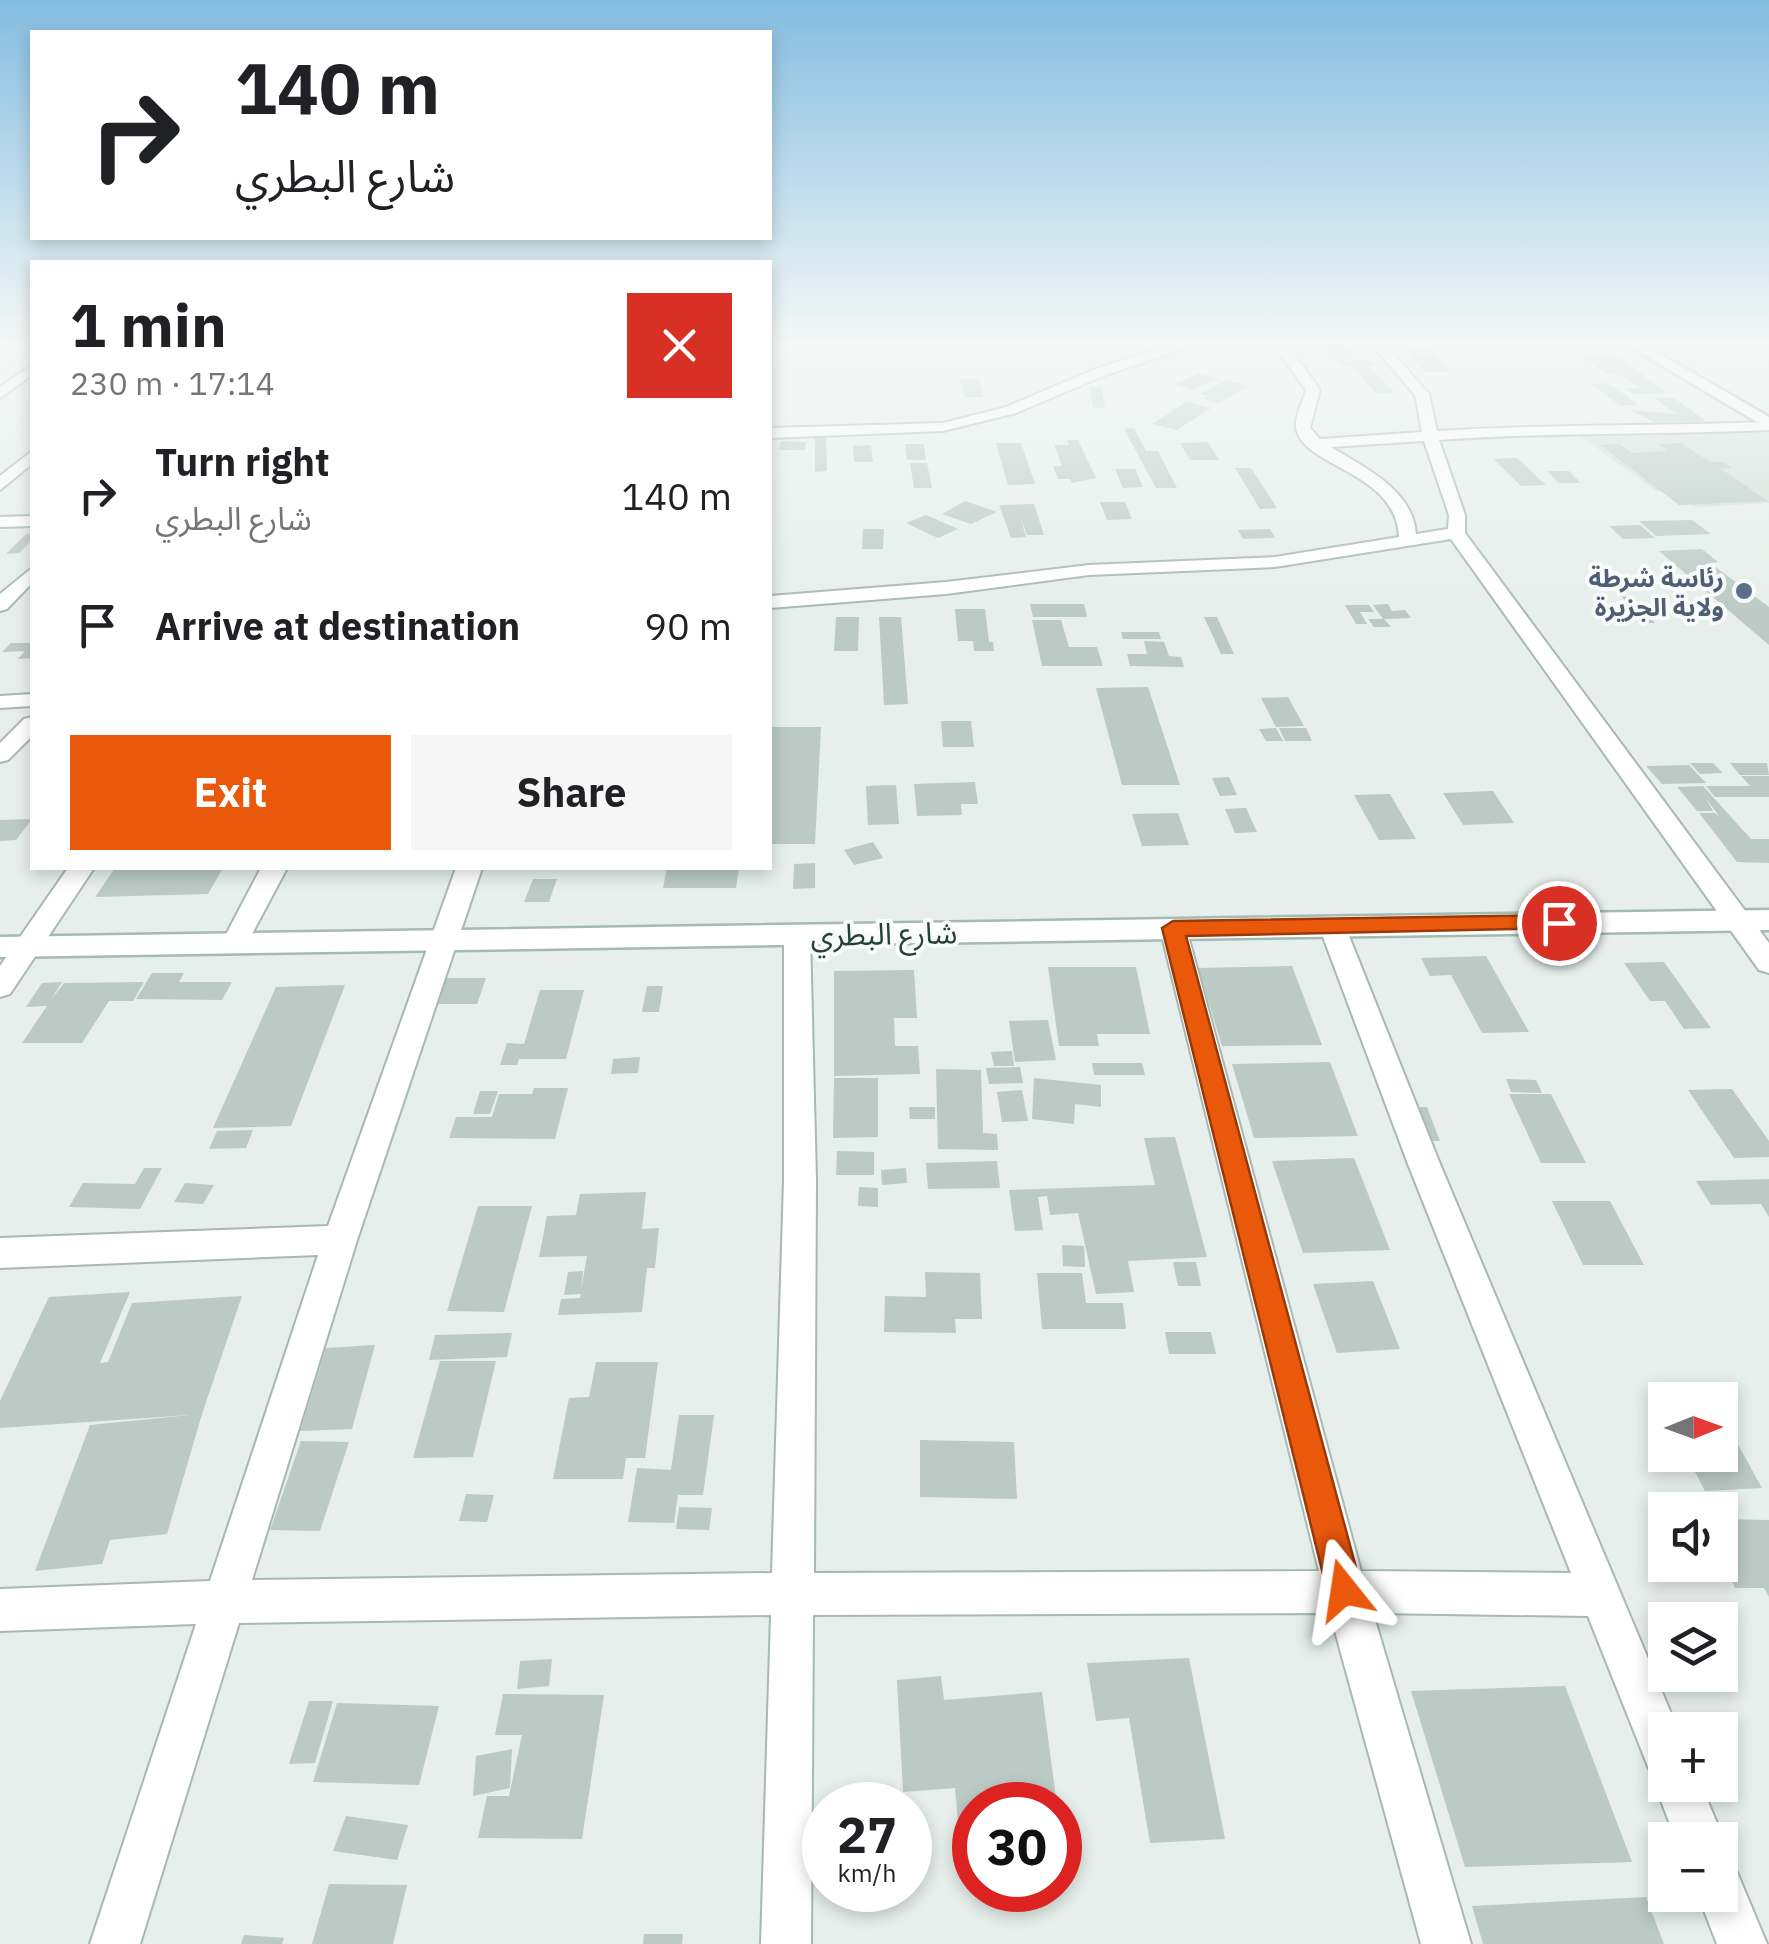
<!DOCTYPE html>
<html lang="en">
<head>
<meta charset="utf-8">
<style>
  :root { --surface:#fff; --page:#f6f6f6; --text:#202124; --muted:#757577; --accent:#ea580c }
  body { margin:0; font-family:"IBM Plex Sans","Noto Sans Arabic",sans-serif; background:var(--page); color:var(--text); height:100vh; display:flex; flex-direction:column; font-size:38px; white-space:nowrap }
  * { box-sizing:border-box; margin:0 }
  p { font-size:32px; color:var(--muted) }
  .icon { flex:none; width:55px; height:55px; fill:none; stroke:currentColor; stroke-width:2; stroke-linecap:round; stroke-linejoin:round }
  .map { position:relative; flex:1; overflow:hidden }
  .sheet { position:absolute; left:30px; top:260px; width:742px; height:610px; display:flex; flex-direction:column; background:var(--surface); border-radius:0px; box-shadow:0 5px 15px #0003 }
  .sheet>* { flex:none }
  .hud { position:absolute; left:30px; top:30px; width:742px; height:210px; border-radius:0px; box-shadow:0 5px 15px #0003; background:#fff; color:var(--text); overflow:hidden }
  .needle { width:65px; rotate:89deg }
  .controls { position:absolute; left:1648px; top:1382px; display:grid; gap:20px }
  .controls a { display:grid; place-items:center; width:90px; height:90px; border-radius:0px; background:var(--surface); box-shadow:0 5px 15px #0003; font-size:50px }
  .speed { position:absolute; left:802px; top:1782px; display:flex; gap:20px; font-size:50px; font-weight:700; text-align:center }
  .speed>* { display:grid; place-content:center; width:130px; height:130px; border-radius:50%; background:var(--surface); box-shadow:0 5px 15px #0003; line-height:1 }
  .speed small { font-size:25px; font-weight:400 }
  .speed .limit { border:15px solid #d22; background:#fff; color:#111 }
  .pin { position:absolute; display:grid; place-items:center; width:85px; height:85px; color:#fff; margin:-42px; border:5px solid #fff; border-radius:50%; box-shadow:0 2px 10px #0007 }
  .me { position:absolute; width:110px; margin:-55px; rotate:345deg; stroke-linejoin:round; filter:drop-shadow(0 0 8px #0008) }
  .turn { display:flex; align-items:center; gap:35px; height:210px; padding:0 40px; font-size:45px }
  .turn .icon { width:130px; height:130px; stroke-width:2.5 }
  .turn b { display:block; font-size:70px; line-height:85px }
  .round { display:grid; place-items:center; flex:none; width:105px; height:105px; border-radius:0px; background:var(--page) }
  .headline { display:flex; align-items:center; justify-content:space-between; height:170px; padding:0 40px }
  h1 { font-size:60px; font-weight:800; line-height:75px }
  .action { display:flex; gap:20px; margin-top:auto; padding:20px 40px }
  .action a { flex:1; height:115px; border-radius:0px; background:var(--accent); color:#fff; font-size:40px; font-weight:800; line-height:115px; text-align:center }
  .action a+a { background:var(--page); color:var(--text) }
  ul { padding:0; list-style:none }
  li { display:flex; align-items:center; gap:30px; height:130px; padding:0 40px }
  li div { flex:1 }
  li b { display:block; font-size:38px }
  li em { font-style:normal }
  .map>svg:first-child { display:block }
  .built { fill:#d4dfda }
  .building { fill:#bbcac4 }
  .lines { fill:none; stroke-linecap:round; stroke-linejoin:round }
  .minor-casing { stroke:#a8b8b2; stroke-width:4 }
  .secondary-casing { stroke:#a4bbb3; stroke-width:5 }
  .minor { fill:#fff; fill-rule:evenodd }
  .secondary { fill:#fff; fill-rule:evenodd }
  .route { fill:#ea580c; stroke:#983908; stroke-width:2.5 }
  .service-dot { fill:#5c6f8a; stroke:#f7fbf9; stroke-width:4 }
  .labels { text-anchor:middle; dominant-baseline:central; stroke-width:8; stroke-linejoin:round; paint-order:stroke }
  .far-service-label { font-size:25px; font-weight:bold; fill:#4e5e75; stroke:#f7fbf9; text-anchor:end }
  .street-label { font-size:30px; fill:#24423a; stroke:#f7fbf9 }
</style>
</head>
<body>
<div class="map">
<svg width="1769" height="1944" viewBox="0 0 1769 1944">
  <rect width="100%" height="100%" fill="#e6efeb"/>
  <path class="built" d="M1760,426l9,5v72l-74,4 -22,-16h-17l-79,-57z"/>
  <path class="building" d="M1321,344h26l11,10 -27,1z
    M1402,347h32l4,5h-6l19,20h-26z
    M1581,356l39,2 47,35 -34,1 -8,-6h15l-17,-12h6l-23,-2z
    M1335,360h33l7,6h-7l27,27h-19l-26,-27 -10,1z
    M1200,373l19,6 -27,11 -18,-6z
    M960,379h19l5,18h-20z
    M1226,380l23,6 -31,17 -15,-4 5,-3 -8,-2z
    M1605,383l11,5 22,17h-19l-27,-21z
    M1090,387h12l3,21 -12,-1z
    M1654,398h20l32,23 -52,1 -23,-12 45,4z
    M1186,402l25,6 -34,22 -25,-6z
    M1134,428l12,23h12l19,37h-21l-32,-59z
    M815,438h11l1,33 -12,1z
    M1067,440h11l18,38 -24,5 -2,-4h-12l-5,-13h9l-8,-21h15z
    M781,441l25,1 -1,8h-26z
    M1208,442l11,18h-29l-10,-17z
    M996,443h25l14,41 -27,1z
    M1681,443l29,19h13l9,6 -11,1 47,32 -89,4 -79,-60 20,-1 12,9 36,-2 -10,-7z
    M905,444h19l2,16h-19z
    M871,445l2,17h-19l-1,-16z
    M1517,458l29,27 -25,1 -28,-27z
    M910,463h17l5,25h-18z
    M1235,468h16l26,40 -17,1z
    M1115,469h20l8,18 -20,1z
    M1547,471h22l12,12h-23z
    M965,501l32,11 -26,12 -29,-10z
    M1100,502h25l7,17 -25,1z
    M1034,504l10,31h-17l-7,-18 6,20 -15,1 -12,-33z
    M926,515l32,14 -20,9 -32,-15z
    M1692,520l19,14 -55,2 -17,-15z
    M1640,525l15,13 -32,1 -14,-13z
    M863,529h21l-1,20h-21z
    M1270,529l5,9 -32,1 -5,-9z
    M32,533v7l-13,13 -13,1 20,-20z
    M1702,549l16,13 -8,1 59,44v38l-110,-94z
    M1621,596l10,1 24,26h-10z
    M1030,604h54l3,13h-54z
    M1388,604l4,7 13,-1 6,8 -27,1 7,8h-17l-6,-8h15l-10,-14z
    M1345,605h24l5,7h-14l7,12h-11z
    M955,609h30l4,33h4l1,9h-20l-1,-10h-15z
    M836,617h23l-1,34h-24z
    M879,617h22l7,87 -24,1z
    M1204,617h13l17,37h-13z
    M1032,620h29l8,27h28l6,19h-61z
    M1121,632h38l2,7h-38z
    M1144,641l20,1 5,14 12,1 3,10 -54,-1 -3,-12h20z
    M11,643h21v15l-14,1 7,-8 -23,1z
    M1148,687l32,98h-58l-26,-97z
    M1288,697l16,29 -28,1 -15,-29z
    M941,721h30l3,26h-31z
    M770,727h51l-6,117h-45z
    M1276,728l7,13h-17l-7,-12z
    M1279,728h27l6,13h-27z
    M1690,763h23l10,10 -23,1z
    M1730,763h37l2,12h-29z
    M1689,765l17,18 -44,1 -16,-18z
    M1741,776h28v21h-54l-9,-11h44z
    M1229,777l8,18 -17,1 -8,-18z
    M975,782l3,22h-17l1,11 -45,1 -3,-32z
    M896,785l3,39 -31,1 -2,-39z
    M1703,786l48,53h18v24l-32,-1 -38,-49h16l5,4 -14,-18 7,12h-16l-20,-24z
    M1493,791l21,32 -51,2 -20,-32z
    M1390,794l26,45 -37,1 -25,-45z
    M1242,808h4l11,24 -22,1 -10,-24z
    M1178,813l11,32 -47,1 -10,-32z
    M32,819l-16,21 -16,1v-21z
    M873,842l10,16 -29,7 -10,-15z
    M815,863v25l-22,1 1,-25z
    M115,868h108l-15,26 -113,3z
    M667,868h72l-3,20h-73z
    M533,879h24l-8,23h-25z
    M1486,956l43,76 -47,1 -31,-58 -21,1 -9,-18z
    M1664,962l47,66 -27,1 -19,-28h-15l-26,-38z
    M1292,966l30,79 -100,1 -24,-78z
    M1048,967h88l14,67h-53l2,12h-40z
    M914,970l3,48h-23l1,28h23l2,28 -86,2v-105z
    M152,973h32l-5,9h53l-10,18 -86,-1z
    M439,978h47l-9,26h-47z
    M62,982l-11,18 13,-17 80,-1 -11,19h-24l-27,42h-60l25,-37 -21,1 16,-24z
    M345,985l-54,141 -78,2 63,-141z
    M647,986h16l-4,26h-17z
    M540,990h44l-18,69h-47l-2,6h-17l7,-22 17,1z
    M1048,1020l8,40 -41,2 -6,-41z
    M1012,1051l2,15h-20l-3,-14z
    M640,1057l-2,16 -27,1 2,-15z
    M1330,1062l28,74 -104,2 -22,-74z
    M1092,1063h50l3,12h-51z
    M1020,1067l3,16 -34,1 -3,-16z
    M936,1069l45,1 2,63 14,1 1,16 -60,-1z
    M834,1078h44v59l-45,1z
    M1034,1078l67,7v22l-26,-3 -1,20 -42,-5z
    M1506,1079l30,1 6,13 -31,-1z
    M534,1088h34l-13,51 -106,-1 7,-21h36l7,-23h33z
    M1732,1089l37,52v16l-35,1 -46,-68z
    M1022,1090l6,31 -26,1 -5,-30z
    M480,1091h18l-8,23h-17z
    M1509,1094h42l35,69h-45z
    M909,1107h26v12h-25z
    M1409,1107h18l13,34h-18z
    M253,1130l-7,18 -37,1 8,-18z
    M1175,1137l32,120 -79,4 6,31 -38,2 -18,-81 -28,2 -3,-19 -9,1 5,33 -28,1 -6,-41 146,-5 -11,-47z
    M837,1151l37,1v23h-38z
    M1354,1158l36,92 -87,3 -31,-92z
    M997,1161l3,27 -72,1 -2,-26z
    M144,1168h18l-22,41 -71,-2 14,-24 52,1z
    M906,1168l1,15 -25,2 -1,-15z
    M1769,1179v38l-8,-13 -50,1 -15,-24z
    M185,1183l29,2 -11,19 -29,-2z
    M859,1187l19,1v19l-20,-1z
    M646,1192l-4,37 17,-1 -4,40h-8l-5,44 -84,3 3,-16 19,-1 1,-4 -17,1 4,-23 15,-1 -2,19 6,-34 -48,1 8,-41 29,-1 4,-21z
    M1552,1201h58l34,64h-61z
    M478,1206h54l-28,106 -57,-1z
    M1062,1245l22,1 1,21 -22,-1z
    M1173,1262h23l5,24h-23z
    M925,1272l55,1 2,46h-27l1,14 -72,-1 1,-36 41,1z
    M1037,1273h45l4,30h37l3,26h-84z
    M1373,1281l27,68 -63,4 -24,-69z
    M130,1292l-30,71 8,-1 24,-59 110,-7 -40,118 -35,120 -57,6 -8,24 -67,7 55,-146 100,-10 -190,13v-27l49,-104z
    M1165,1332h46l5,22h-47z
    M512,1333l-5,24 -78,3 6,-25z
    M375,1345l-23,84 -52,2 26,-83z
    M440,1361h56l-23,96 -60,1z
    M596,1362h62l-13,96h-19l-3,21h-70l16,-81 20,-1z
    M1707,1388l6,12h-48v14l-12,-24z
    M1720,1412l42,76 -57,3 -19,-36h34z
    M679,1415h35l-11,80h-25l-4,28 -46,-1 9,-54 34,2z
    M920,1440l94,2 3,57 -97,-2z
    M301,1441l48,1 -29,89 -50,-1z
    M466,1494l28,1 -7,27 -28,-1z
    M679,1507l33,1 -3,22 -33,-1z
    M1720,1519l49,1v77l-5,-9h-29l-15,-33z
    M1189,1658l36,181 -75,4 -21,-125 -33,3 -9,-58z
    M552,1659l-3,27 -32,3 3,-28z
    M941,1676l3,24 98,-8 15,113h-82v27l-16,1 -4,-45 -52,4 -6,-112z
    M1565,1686l67,176 -167,5 -54,-176z
    M503,1694l101,1 -22,144 -104,-1 9,-42h22l13,-61h-27z
    M309,1701h24l-18,62 -26,1z
    M337,1703l102,3 -20,79 -106,-3z
    M512,1749l-2,39 -37,8 3,-40z
    M346,1816l62,9 -11,35 -64,-9z
    M329,1884l78,1 -14,59h-81z
    M1646,1897l18,47h-181l-11,-38z
    M644,1934h39l-1,10h-39z
    M244,1935l40,3 -2,6h-41z"/>
  <g class="lines">
    <defs>
      <path id="minor" d="M1184,340h100l36,50 -10,38 10,11 102,-7 -7,-37 -47,-55h13l48,54 8,37c110,-7 221,-5 332,-9v8c-110,5 -220,2 -330,10l26,75v18l304,410v30l-10,-3 -308,-431 -176,28 -186,8 -143,19 -176,14v-12l176,-14 143,-17 186,-8 124,-20c-3,-67 -96,-69 -103,-109 -2,-11 8,-27 10,-38l-33,-46 -84,3 -86,29 -87,37 -73,18 -173,7v-10l173,-5 63,-16 87,-37zM1424,441l25,74 -1,14 -32,5c-3,-44 -51,-66 -85,-87z
        M32,365v10l-32,23v-11z
        M32,451v13l-32,26v-14z
        M32,516v10l-32,1v-10z
        M32,568v15l-25,26 -7,2v-17z
        M32,694v12l-32,2v-12z
        M32,717v19l-24,24 -8,2v-19l24,-24z
        M68,868h26l-84,126 -10,3v-31z
        M261,868h26l-44,83h-18l-4,-7z
        M456,868h26l-125,372 -105,340 520,-7 12,-393v-245l4,-6h18l4,6 6,245 -2,393 505,-2 -159,-643 4,-6h18l4,6 175,643 210,2 -163,-409 -89,-238 4,-6h18l4,6 95,238 238,566h-13v55h36l23,55 -4,9v-9h-44l-21,-55 5,-11 -11,-5 -61,-153 -215,-3 98,331h-50l-91,-331 -517,2 -2,329h-50l10,-329 -532,8 -99,321h-50l106,-320 -196,7v-42l210,-8 108,-326 -318,13v-30l328,-12z
        M1720,1865l17,7 30,72h-50l-19,-49h22z"/>
      <path id="secondary" d="M1619,340h17l133,77v12z
        M1769,910v20l-1769,27v-20z"/>
    </defs>
    <use href="#minor" class="minor-casing"/>
    <use href="#secondary" class="secondary-casing"/>
    <use href="#minor" class="minor"/>
    <use href="#secondary" class="secondary"/>
  </g>
  <linearGradient id="sky" x2="0" y2="1"><stop stop-color="#84bce0"/><stop offset="0.56" stop-color="#f4f8f6"/><stop offset="1" stop-color="#f4f8f6" stop-opacity="0"/></linearGradient>
  <rect width="1769" height="612" fill="url(#sky)"/>
  <path class="route" d="M1559,915l7,3 4,5 -4,5 -380,8 176,654 -5,12 -13,5 -12,-5 -5,-12 -165,-662 11,-7z"/>
  <circle class="service-dot" cx="1744" cy="591" r="10"/>
  <g class="labels">
    <g class="far-service-label">
      <text x="1724" y="577">رئاسة شرطة<tspan x="1724" dy="29">ولاية الجزيرة</tspan></text>
    </g>
    <g class="street-label">
      <text transform="translate(884 933) rotate(-1)">شارع البطري</text>
    </g>
  </g>
</svg>
<div class="controls">
<a><svg class="needle" viewBox="-14 -14 28 28"><path d="M0-13l5 13h-10z" fill="#e53935"/><path d="M0 13l5-13h-10z" fill="#757577"/></svg></a>
<a><svg class="icon" aria-label="sound" viewBox="0 0 24 24"><path d="M4 9h4l5-4v14l-5-4H4zM17 9q2 3 0 6"/></svg></a>
<a><svg class="icon" aria-label="layers" viewBox="0 0 24 24"><path d="M12 4l9 5-9 5-9-5zM3 14l9 5 9-5"/></svg></a>
<a>+</a>
<a>−</a>
</div>
<div class="speed"><div>27<small>km/h</small></div><div class="limit">30</div></div>
<div class="pin" style="left:1559px;top:923px;background:#d93025"><svg class="icon" aria-label="arrive" viewBox="0 0 24 24"><path d="M6 21V4h12l-3 4 3 4H6"/></svg></div>
<svg class="me" style="left:1344px;top:1590px" viewBox="-20 -20 40 40"><path d="M0-17L14 15 0 8-14 15z" fill="#ea580c" stroke="#fff" stroke-width="4"/></svg>
<div class="hud">
<div class="turn"><svg class="icon" aria-label="right" viewBox="0 0 24 24"><path d="M7 20v-9h11M14 6l5 5-5 5"/></svg><div><b>140 m</b>شارع البطري</div></div>
</div>
<section class="sheet">
<div class="headline"><div><h1>1 min</h1><p>230 m · 17:14</p></div><a class="round" style="background:#d93025;color:#fff"><svg class="icon" aria-label="close" viewBox="0 0 24 24"><path d="M6 6l12 12M18 6L6 18"/></svg></a></div>
<ul>
<li><svg class="icon" aria-label="right" viewBox="0 0 24 24"><path d="M7 20v-9h11M14 6l5 5-5 5"/></svg><div><b>Turn right</b><p>شارع البطري</p></div><em>140 m</em></li>
<li><svg class="icon" aria-label="arrive" viewBox="0 0 24 24"><path d="M6 21V4h12l-3 4 3 4H6"/></svg><div><b>Arrive at destination</b></div><em>90 m</em></li>
</ul>
<div class="action"><a>Exit</a><a>Share</a></div>
</section>
</div>
</body>
</html>
